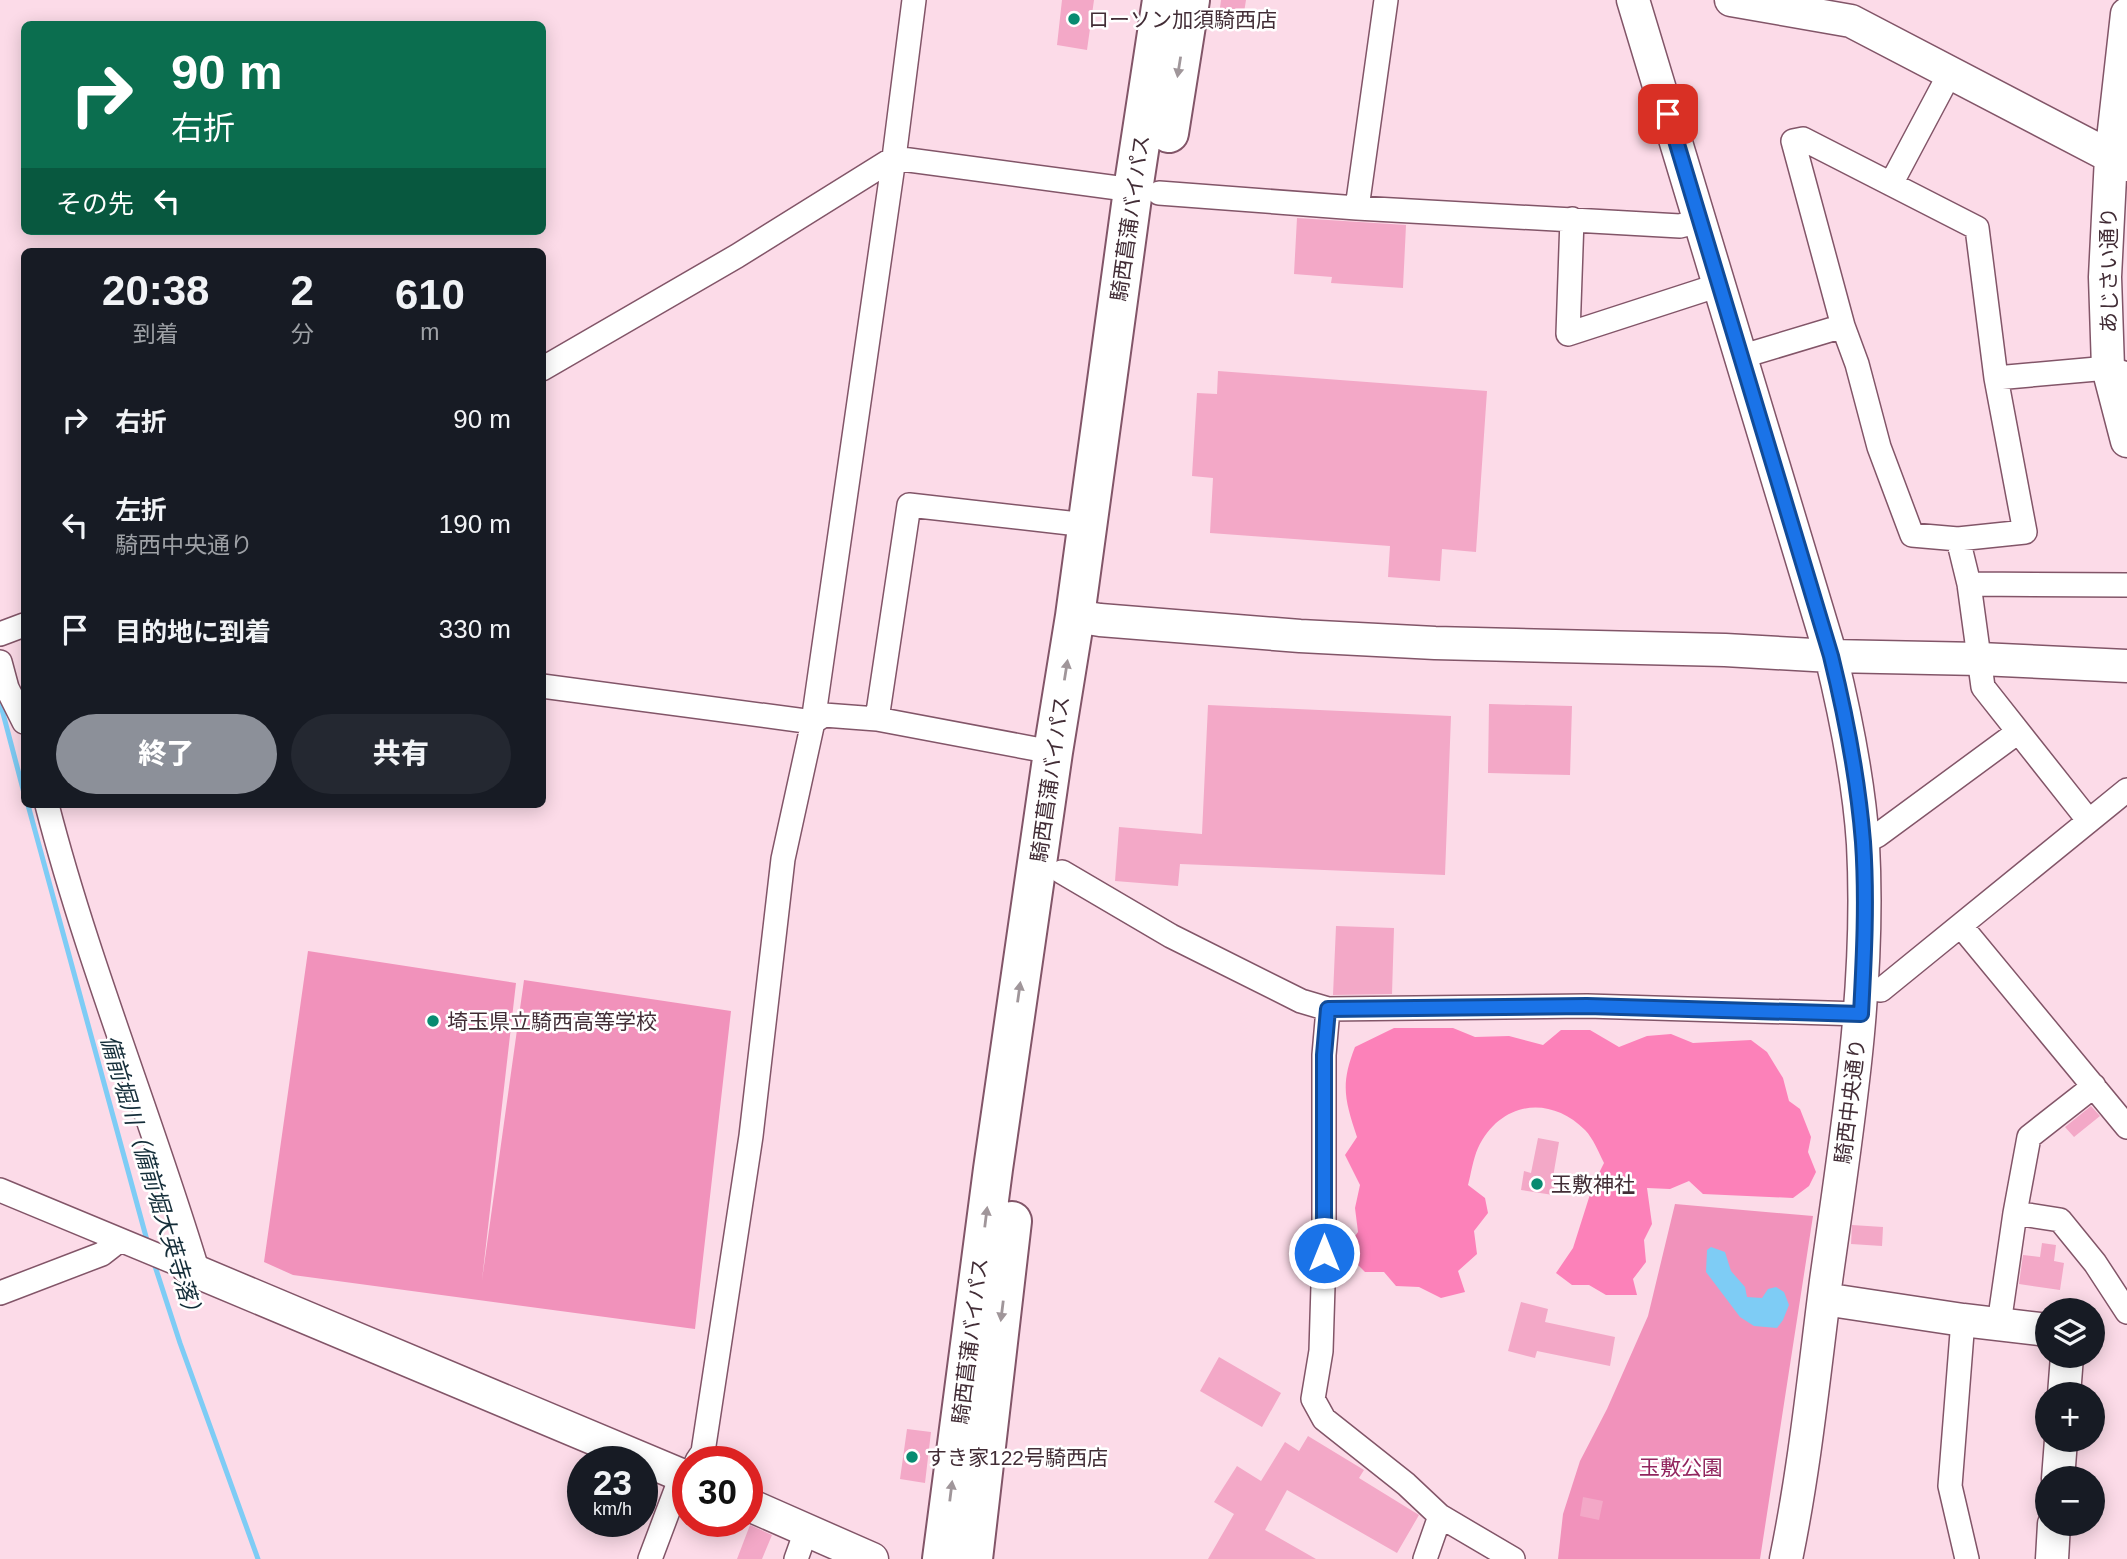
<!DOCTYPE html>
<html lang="ja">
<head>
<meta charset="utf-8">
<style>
  :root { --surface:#171b24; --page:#242831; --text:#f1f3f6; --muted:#9ea1a6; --accent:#8c9099 }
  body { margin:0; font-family:Helvetica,"Noto Sans JP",sans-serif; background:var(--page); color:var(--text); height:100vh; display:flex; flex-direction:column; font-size:26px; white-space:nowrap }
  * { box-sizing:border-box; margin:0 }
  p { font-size:23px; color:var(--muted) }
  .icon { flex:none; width:38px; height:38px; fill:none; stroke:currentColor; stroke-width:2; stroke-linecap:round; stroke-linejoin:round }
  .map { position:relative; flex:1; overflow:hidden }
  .drawer { position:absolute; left:21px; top:248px; width:525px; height:560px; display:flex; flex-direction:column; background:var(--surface); border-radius:10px; box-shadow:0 4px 18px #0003 }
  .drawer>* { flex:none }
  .hud { position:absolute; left:21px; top:21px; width:525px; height:214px; border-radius:10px; box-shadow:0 4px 18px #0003; background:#0b6e4f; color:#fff; overflow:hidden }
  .controls { position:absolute; left:2035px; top:1298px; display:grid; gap:14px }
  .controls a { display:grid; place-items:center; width:70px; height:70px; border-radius:50%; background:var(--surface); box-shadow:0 4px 18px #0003; font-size:35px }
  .speed { position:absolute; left:567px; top:1446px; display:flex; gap:14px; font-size:35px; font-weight:700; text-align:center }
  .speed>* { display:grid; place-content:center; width:91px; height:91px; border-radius:50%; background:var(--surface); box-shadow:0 4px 18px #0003; line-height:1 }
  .speed small { font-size:18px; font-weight:400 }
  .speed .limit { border:10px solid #d22; background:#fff; color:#111 }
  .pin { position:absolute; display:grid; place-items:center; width:60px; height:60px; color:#fff; margin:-30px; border-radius:14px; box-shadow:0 4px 10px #0006 }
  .me { position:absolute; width:77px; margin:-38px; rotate:0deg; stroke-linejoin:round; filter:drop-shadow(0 0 5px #0008) }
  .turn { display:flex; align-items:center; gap:24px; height:147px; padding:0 35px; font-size:32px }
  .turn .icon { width:91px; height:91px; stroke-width:2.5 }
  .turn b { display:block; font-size:49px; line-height:60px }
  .then { display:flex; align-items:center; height:66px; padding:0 35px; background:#0003; gap:14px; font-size:26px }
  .eta { display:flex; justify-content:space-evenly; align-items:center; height:119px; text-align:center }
  .eta b { font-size:42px; font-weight:800; line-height:49px }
  .button { display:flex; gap:14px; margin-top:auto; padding:14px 35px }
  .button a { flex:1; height:80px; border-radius:42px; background:var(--accent); color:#fff; font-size:28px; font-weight:800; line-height:80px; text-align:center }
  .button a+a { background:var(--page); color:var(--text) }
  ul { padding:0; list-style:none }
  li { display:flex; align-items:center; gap:21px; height:105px; padding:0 35px }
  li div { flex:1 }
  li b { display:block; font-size:26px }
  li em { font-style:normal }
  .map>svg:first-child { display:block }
  .green { fill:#f192bb }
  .forest { fill:#fc81b9 }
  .water { fill:#7eccf5 }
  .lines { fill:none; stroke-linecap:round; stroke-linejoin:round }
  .stream { stroke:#7eccf5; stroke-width:5 }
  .building { fill:#f3a8c7 }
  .street-casing { stroke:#825568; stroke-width:26 }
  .secondary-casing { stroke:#825568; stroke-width:35 }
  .highway-casing { stroke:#825568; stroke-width:42 }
  .street { stroke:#fff; stroke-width:23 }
  .secondary { stroke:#fff; stroke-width:32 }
  .highway { stroke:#fff; stroke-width:38 }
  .oneway { fill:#a0969a }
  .route-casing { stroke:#114b97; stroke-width:18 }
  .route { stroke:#1a73e8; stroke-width:12 }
  .poi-dot { fill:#088b71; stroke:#fff; stroke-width:2.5 }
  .labels { text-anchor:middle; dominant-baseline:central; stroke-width:5; stroke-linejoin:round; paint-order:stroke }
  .poi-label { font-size:21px; fill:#422d36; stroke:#fff; text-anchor:start }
  .street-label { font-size:21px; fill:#422d36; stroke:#fff }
  .park-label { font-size:21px; fill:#91255e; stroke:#fff }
  .water-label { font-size:23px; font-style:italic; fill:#142d39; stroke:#fff }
</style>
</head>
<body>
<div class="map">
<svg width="2127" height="1559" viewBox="0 0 2127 1559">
  <rect width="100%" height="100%" fill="#fcdbe8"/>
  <path class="green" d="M308,951l208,32 -34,297 42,-300 207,31 -36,318 -402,-54 -29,-13z
    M1675,1204l138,12 -53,343h-202l5,-45 17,-53 27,-52 41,-93z"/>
  <path class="forest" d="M1394,1028h59l22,9 34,-1 34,9 18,-15h29l29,17 28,-11 24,-2 22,9 58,-3 16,12 16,26 6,23 11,8 11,28 -3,15 8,20 -7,14 -16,12 -90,-4 -14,-13 -19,8 -23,-1 5,36 -8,16 2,22 -13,17 4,16h-31l-17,-10h-17l-16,-12 17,-25 20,-63 11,-22c-5,-10 -11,-25 -19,-33 -36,-36 -85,-28 -107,18 -5,11 -7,26 -10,37l17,13 3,15 -14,18 3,23 -19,17 7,21 -24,6 -22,-11 -23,-1 -12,-14h-19l-21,-21 14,-19 -3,-24 5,-23 -15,-30 12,-18c-12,-37 -17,-52 -2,-90z"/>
  <path class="water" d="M1711,1247l14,5 6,19 14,16 2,10 15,1 6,-9 8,-2 8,5 5,13 -6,15 -6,8 -23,-2 -14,-9 -34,-45 1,-22z"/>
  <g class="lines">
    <path class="stream" d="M0,702l24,91
      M28,805l120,439
      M153,1260l27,83 78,216"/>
  </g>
  <path class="building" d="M1062,0h32l-7,50 -30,-5z
    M1221,0h25l-3,19 -24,-4z
    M1297,218l109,7 -3,63 -72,-5 1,-6 -38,-3z
    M1218,371l269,20 -11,161 -34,-3 -2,32 -52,-4 2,-31 -180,-13 3,-55 -21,-2 5,-83 20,1z
    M1489,704l83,2 -2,69 -82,-2z
    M1208,705l243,11 -6,159 -265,-11 -2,22 -63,-5 4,-54 83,7z
    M1336,926l58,2 -2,66 -59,1z
    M2091,1106l9,10 -26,21 -9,-10z
    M1538,1138l21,4 -6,35h3l-3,18 -32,-5 3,-19 7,2z
    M1852,1225l31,2 -1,19 -31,-2z
    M2042,1243l14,2 -2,16 10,2 -4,27 -41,-6 4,-29 17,2z
    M1521,1302l27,7 -3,13 70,15 -5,29 -73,-15 -2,7 -27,-7z
    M1219,1357l62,36 -19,34 -62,-36z
    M907,1429l24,3 -6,51 -25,-4z
    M1308,1436l56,34 -5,8 60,37 -22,38 -110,-63 -22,40 51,29h-108l26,-45 -20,-12 23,-36 24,15 24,-39 14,9z
    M1583,1497l20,4 -4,19 -19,-4z
    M750,1525l22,10 -10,24h-25z"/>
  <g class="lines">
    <defs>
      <path id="street" d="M1803,139l174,89 19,150 29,154 -67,7 -46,-4 -33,-88 -22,-83 -14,-38 -50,-185z
        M1891,184l59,-111
        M1159,193l198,15 323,18 20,-5
        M1357,208l29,-208
        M1572,219l-4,115 151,-49
        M1740,357l103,-31
        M542,369l195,-113 157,-98 239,32
        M1996,378l112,-10 19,6
        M1958,539l11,45 14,103 106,134
        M1969,584l158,1
        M0,634l24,-9
        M0,662l7,26 17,34
        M542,686l271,36 11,-7 53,4 159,30
        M877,719l32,-214 178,20
        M47,805c41,159 104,311 151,467
        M1863,843l15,-8 140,-103
        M1062,872l109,64 130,65 27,8 259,-3 274,8
        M1961,926l166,201
        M1862,988l19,2 246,-200
        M1328,1009l-4,46v198l-3,98 -8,48 11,20 82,65 34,32 73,43
        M0,1190l188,78
        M2015,1213l45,7 35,43 32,49
        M0,1293l102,-39 18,-14
        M1963,1320l-13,166 17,73
        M1999,1324l16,-111 14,-76 65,-51
        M697,1461l6,-9 48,-316 32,-277 30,-137 81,-564 20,-158
        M650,1559l26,-69 12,-15
        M796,1559l10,-28
        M1425,1559l15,-43"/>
      <path id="secondary" d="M1633,0l198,656c15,62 28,125 32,188 8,147 -17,292 -37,437 -12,93 -21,186 -40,278
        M1731,0l120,21 276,144
        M2127,14l-16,143 -6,120 3,91 19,73
        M1075,616l25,4 200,16 135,7 290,7 106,6 149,3 147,7
        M188,1268l500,210
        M1824,1299l139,21 85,10
        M2064,1395l3,-39
        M2058,1479l3,-39
        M747,1504l125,55
        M2052,1559l2,-35"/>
      <path id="highway" d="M1169,133l21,-133
        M942,1559l51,-390 60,-417 22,-136 58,-426 29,-190
        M973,1559l39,-338"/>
    </defs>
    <use href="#street" class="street-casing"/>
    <use href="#secondary" class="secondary-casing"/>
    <use href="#highway" class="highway-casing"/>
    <use href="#street" class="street"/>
    <use href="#secondary" class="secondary"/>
    <use href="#highway" class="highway"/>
  </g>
  <defs><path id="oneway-solid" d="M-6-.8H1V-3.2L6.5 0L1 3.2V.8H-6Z" transform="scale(1.75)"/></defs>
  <g class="oneway">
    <use href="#oneway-solid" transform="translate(1179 67) rotate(99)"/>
    <use href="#oneway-solid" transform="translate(1066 670) rotate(-81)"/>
    <use href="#oneway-solid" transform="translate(1019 992) rotate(-82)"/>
    <use href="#oneway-solid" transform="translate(986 1217) rotate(-83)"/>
    <use href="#oneway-solid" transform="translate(1002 1311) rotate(97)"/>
    <use href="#oneway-solid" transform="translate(951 1491) rotate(-83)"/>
  </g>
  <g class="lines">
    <defs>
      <path id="route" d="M1324,1253v-198l4,-46 259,-3 274,8c3,-56 6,-115 2,-172 -5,-63 -17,-125 -32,-186l-163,-542"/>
    </defs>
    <use href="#route" class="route-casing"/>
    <use href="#route" class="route"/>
  </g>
  <g class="poi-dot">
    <circle cx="1074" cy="19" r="7"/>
    <circle cx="433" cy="1021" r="7"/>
    <circle cx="1537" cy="1184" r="7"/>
    <circle cx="912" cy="1457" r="7"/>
  </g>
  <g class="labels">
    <g class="poi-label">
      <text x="1088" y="19">ローソン加須騎西店</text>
      <text x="447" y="1021">埼玉県立騎西高等学校</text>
      <text x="1551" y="1184">玉敷神社</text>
      <text x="926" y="1457">すき家122号騎西店</text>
    </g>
    <g class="street-label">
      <text transform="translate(1130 218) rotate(-82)">騎西菖蒲バイパス</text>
      <text transform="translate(2108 270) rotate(-90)">あじさい通り</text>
      <text transform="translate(1050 779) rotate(-82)">騎西菖蒲バイパス</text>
      <text transform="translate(1850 1101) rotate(-83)">騎西中央通り</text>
      <text transform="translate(970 1341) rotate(-83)">騎西菖蒲バイパス</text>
    </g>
    <g class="park-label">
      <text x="1681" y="1467">玉敷公園</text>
    </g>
    <g class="water-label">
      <text transform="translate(152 1179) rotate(73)">備前堀川（備前堀大英寺落）</text>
    </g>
  </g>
</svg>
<div class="controls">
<a><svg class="icon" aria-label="layers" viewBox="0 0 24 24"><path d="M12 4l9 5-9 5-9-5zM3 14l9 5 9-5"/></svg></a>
<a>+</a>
<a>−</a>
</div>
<div class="speed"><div>23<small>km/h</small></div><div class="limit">30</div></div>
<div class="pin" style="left:1668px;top:114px;background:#d93025"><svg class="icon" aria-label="arrive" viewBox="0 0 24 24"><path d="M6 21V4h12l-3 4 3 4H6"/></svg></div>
<svg class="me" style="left:1324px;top:1253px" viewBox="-20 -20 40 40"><circle r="17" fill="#1a73e8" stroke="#fff" stroke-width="3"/><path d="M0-11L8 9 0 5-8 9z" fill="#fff"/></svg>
<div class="hud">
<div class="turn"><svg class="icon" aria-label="right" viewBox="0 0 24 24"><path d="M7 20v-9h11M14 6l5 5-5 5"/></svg><div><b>90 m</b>右折</div></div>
<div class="then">その先<svg class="icon" aria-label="left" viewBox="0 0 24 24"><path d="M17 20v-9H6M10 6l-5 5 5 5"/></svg></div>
</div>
<section class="drawer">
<div class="eta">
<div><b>20:38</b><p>到着</p></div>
<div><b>2</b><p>分</p></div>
<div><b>610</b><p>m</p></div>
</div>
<ul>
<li><svg class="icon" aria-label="right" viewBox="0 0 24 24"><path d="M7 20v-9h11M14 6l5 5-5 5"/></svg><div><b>右折</b></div><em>90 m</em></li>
<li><svg class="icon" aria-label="left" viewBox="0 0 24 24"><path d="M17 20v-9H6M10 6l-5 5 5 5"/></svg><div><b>左折</b><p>騎西中央通り</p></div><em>190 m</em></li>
<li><svg class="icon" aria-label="arrive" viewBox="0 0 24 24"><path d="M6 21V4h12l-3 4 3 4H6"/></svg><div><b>目的地に到着</b></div><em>330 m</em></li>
</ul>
<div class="button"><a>終了</a><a>共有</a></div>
</section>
</div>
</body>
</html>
